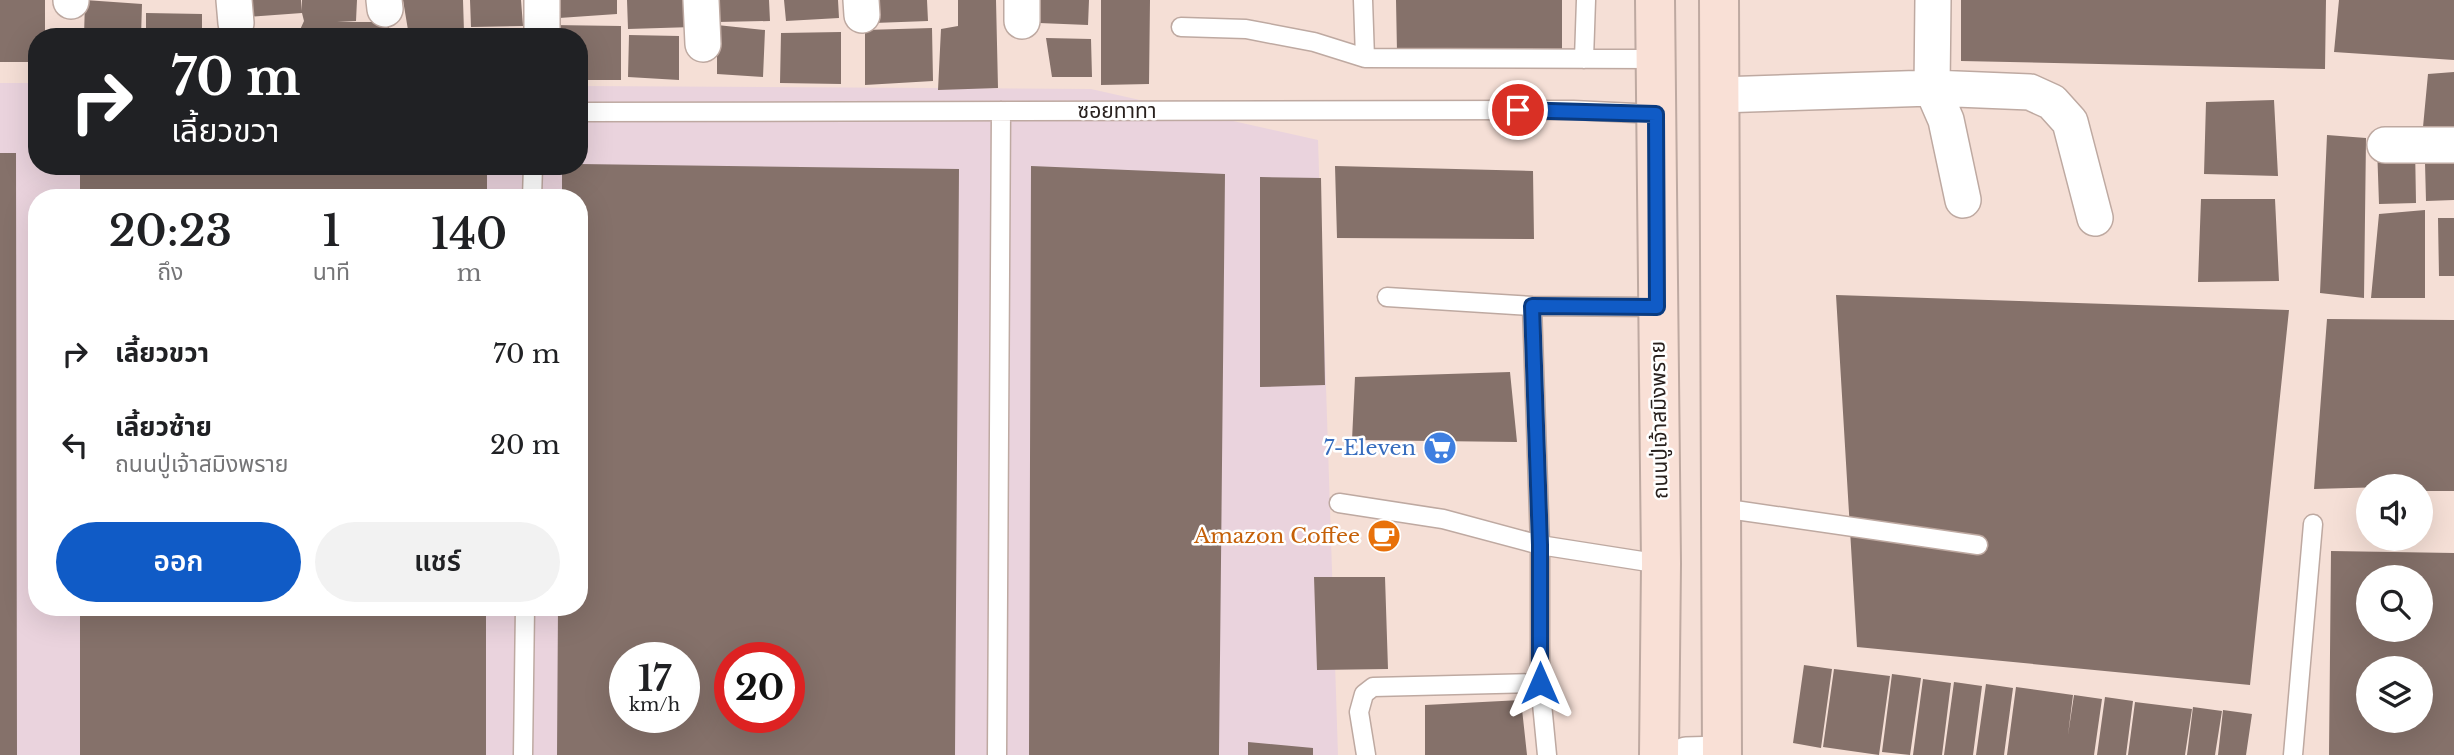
<!DOCTYPE html>
<html lang="th">
<head>
<meta charset="utf-8">
<style>
  :root { --surface:#fff; --page:#f2f2f2; --text:#202124; --muted:#757577; --accent:#105bc6 }
  body { margin:0; font-family:"Libre Baskerville","Noto Sans Thai",serif; background:var(--page); color:var(--text); height:100vh; display:flex; flex-direction:column; font-size:26px; white-space:nowrap }
  * { box-sizing:border-box; margin:0 }
  p { font-size:23px; color:var(--muted) }
  .icon { flex:none; width:38px; height:38px; fill:none; stroke:currentColor; stroke-width:2; stroke-linecap:round; stroke-linejoin:round }
  .map { position:relative; flex:1; overflow:hidden }
  .side { position:absolute; left:28px; top:189px; width:560px; height:427px; display:flex; flex-direction:column; background:var(--surface); border-radius:28px; box-shadow:0 7px 28px #0002 }
  .side>* { flex:none }
  .hud { position:absolute; left:28px; top:28px; width:560px; height:147px; border-radius:28px; box-shadow:0 7px 28px #0002; background:#202124; color:#fff; overflow:hidden }
  .controls { position:absolute; left:2356px; top:474px; display:grid; gap:14px }
  .controls a { display:grid; place-items:center; width:77px; height:77px; border-radius:50%; background:var(--surface); box-shadow:0 7px 28px #0002; font-size:35px }
  .speed { position:absolute; left:609px; top:642px; display:flex; gap:14px; font-size:35px; font-weight:700; text-align:center }
  .speed>* { display:grid; place-content:center; width:91px; height:91px; border-radius:50%; background:var(--surface); box-shadow:0 7px 28px #0002; line-height:1 }
  .speed small { font-size:18px; font-weight:400 }
  .speed .limit { border:10px solid #d22; background:#fff; color:#111 }
  .pin { position:absolute; display:grid; place-items:center; width:60px; height:60px; color:#fff; margin:-30px; border:4px solid #fff; border-radius:50%; box-shadow:0 2px 7px #0007 }
  .me { position:absolute; width:77px; margin:-38px; rotate:0deg; stroke-linejoin:round; filter:drop-shadow(0 0 5px #0008) }
  .turn { display:flex; align-items:center; gap:24px; height:147px; padding:0 28px; font-size:32px }
  .turn .icon { width:91px; height:91px; stroke-width:2.5 }
  .turn b { display:block; font-size:49px; line-height:60px }
  .eta { display:flex; justify-content:space-evenly; align-items:center; height:119px; text-align:center }
  .eta b { font-size:42px; font-weight:600; line-height:49px }
  .cta { display:flex; gap:14px; margin-top:auto; padding:14px 28px }
  .cta a { flex:1; height:80px; border-radius:42px; background:var(--accent); color:#fff; font-size:28px; font-weight:600; line-height:80px; text-align:center }
  .cta a+a { background:var(--page); color:var(--text) }
  ul { padding:0; list-style:none }
  li { display:flex; align-items:center; gap:21px; height:91px; padding:0 28px }
  li div { flex:1 }
  li b { display:block; font-size:26px }
  li em { font-style:normal }
  .map>svg:first-child { display:block }
  .industrial { fill:#ead3dd; fill-rule:evenodd }
  .building { fill:#85716a; fill-rule:evenodd }
  .lines { fill:none; stroke-linecap:round; stroke-linejoin:round }
  .service-casing { stroke:#bea9a1; stroke-width:21 }
  .minor-casing { stroke:#bea9a1; stroke-width:38 }
  .secondary-casing { stroke:#bea9a1; stroke-width:42 }
  .service { stroke:#fff; stroke-width:18 }
  .minor { stroke:#fff; stroke-width:35 }
  .secondary { stroke:#f9e0d6; stroke-width:38 }
  .route-casing { stroke:#0a3b81; stroke-width:18 }
  .route { stroke:#105bc6; stroke-width:12 }
  .labels { text-anchor:middle; dominant-baseline:central; stroke-width:5; stroke-linejoin:round; paint-order:stroke }
  .street-label { font-size:21px; fill:#28201d; stroke:#fff }
  .shop-label { font-size:21px; fill:#366cbe; stroke:#fff; text-anchor:end }
  .food-label { font-size:21px; fill:#c56008; stroke:#fff; text-anchor:end }
</style>
</head>
<body>
<div class="map">
<svg width="2454" height="755" viewBox="0 0 2454 755">
  <rect width="100%" height="100%" fill="#f5dfd6"/>
  <path class="industrial" d="M0,83h37v83h542v-80l512,3 227,51 20,615h-1338zM37,198h542v409h-542zM625,658h59v60h-59zM730,658h59v60h-59z"/>
  <path class="building" d="M0,0h45v37h-8v25h-37z
    M85,0l57,4 -1,33h-57z
    M246,0h55l1,11v-11h55l-1,21 -19,1h52v15h-154v-4l64,-1 5,-11 -2,-8 -55,4z
    M403,0h60l1,32 -56,-2z
    M470,0h51l2,26 -52,1z
    M561,0h56v14l-58,4z
    M627,0h65l1,27 -65,2z
    M716,0h53l1,21 -53,1z
    M784,0h54l1,18 -53,3z
    M874,0h53l1,21 -54,2z
    M958,0h38l2,88 -60,2 3,-61 17,-3z
    M1041,0h48l-1,25 -49,-2z
    M1101,0h49l-1,84 -48,1z
    M1396,0h166v54l-165,-2z
    M1961,0h365l-1,69 -364,-8z
    M2339,0h115v60l-120,-8z
    M146,13l56,1v23h-56z
    M551,25l70,1v54h-42v-43h-27z
    M717,25l48,5 -2,47 -46,-3z
    M932,28l1,53 -68,4v-55z
    M841,32v52l-61,-1 1,-50z
    M629,35l50,1v44l-51,-3z
    M1046,38l45,1 1,38h-40z
    M2454,72v57l-31,-2 5,-53z
    M2274,100l4,76 -74,-2 2,-72z
    M2327,135l39,3 -2,160 -44,-5z
    M2415,145l1,58 -37,1 -2,-58z
    M0,153h16l1,602h-17z
    M2454,159v41l-28,1 -1,-38z
    M579,164l380,5 -4,586h-398l1,-148h21v-409h-17v-32h17zM625,658h59v60h-59zM730,658h59v60h-59z
    M80,166h407v32h-407z
    M1031,166l194,8 -6,581h-190z
    M1335,166l198,5 1,68 -197,-1z
    M1260,177l61,1 4,207 -65,2z
    M2201,199h74l4,82 -81,1z
    M2425,210v88h-54l8,-84z
    M2438,218h16v58h-15z
    M1836,295l453,15 -39,375 -393,-38z
    M2327,319l127,1v171h-34v-5l-106,3z
    M1510,372l7,70 -165,-2 3,-63z
    M2331,551l123,2v202h-125zM2368,578h52v52h-52zM2368,668h52v53h-52z
    M1314,577h71l3,92 -71,1z
    M80,607h406v148h-406z
    M1804,665l28,4 -11,79 -28,-5z
    M1834,669l56,7 -11,79 -56,-8z
    M1892,674l29,4 -11,77 -28,-3z
    M1923,679l28,4 -9,72h-29z
    M1954,682l28,4 -9,69h-29z
    M1986,684l27,4 -9,67h-28z
    M2016,687l57,8 -5,40 6,-40 28,4 -8,56h-87z
    M2105,697l28,4 -7,54h-29z
    M1521,700l6,55h-102v-50z
    M2135,702l57,7 -7,46h-57z
    M2193,707l29,4 -7,44h-28z
    M2223,710l29,4 -6,41h-28z
    M1248,742l65,6v7h-65z"/>
  <g class="lines">
    <defs>
      <path id="service" d="M1363,0l2,58
        M1181,27l65,2 68,13 51,16 290,1
        M1584,59l2,-59
        M579,112l994,-2 83,4
        M532,198l1,-32
        M1387,297l145,9 8,239v138l7,72
        M1532,306l125,1
        M1339,503l104,16 97,26 121,19
        M1721,508l257,37
        M523,755l2,-148
        M997,755l4,-644
        M1366,755l-7,-43 5,-18 9,-7 167,-4
        M2293,755l20,-231"/>
      <path id="minor" d="M71,0v1
        M234,0l2,23
        M384,0l1,9
        M542,0v37
        M701,0l2,44
        M861,0l1,15
        M1022,0v21
        M1933,0l-1,88 14,32 17,80
        M1719,95l213,-7 98,4 22,10 18,20 25,96
        M2385,145h69
        M1686,755l36,-1"/>
      <path id="secondary" d="M1655,0l6,564 -2,191
        M1719,0l3,755"/>
    </defs>
    <use href="#service" class="service-casing"/>
    <use href="#minor" class="minor-casing"/>
    <use href="#secondary" class="secondary-casing"/>
    <use href="#service" class="service"/>
    <use href="#minor" class="minor"/>
    <use href="#secondary" class="secondary"/>
  </g>
  <g class="lines">
    <defs>
      <path id="route" d="M1518,110l138,4 1,193 -125,-1 8,239v138"/>
    </defs>
    <use href="#route" class="route-casing"/>
    <use href="#route" class="route"/>
  </g>
  <defs>
    <symbol id="supermarket-disc" viewBox="-11 -11 22 22"><circle r="9.5" fill="#3f7fe0" stroke="#fff"/><path d="M-6-5.5h2.5l.6 2H6L4.5 2H-2.5L-4.4-4H-6ZM-1.5 3.2a1.3 1.3 0 1 0 .1 0ZM3 3.2a1.3 1.3 0 1 0 .1 0Z" fill="#fff"/></symbol>
    <symbol id="cafe-disc" viewBox="-11 -11 22 22"><circle r="9.5" fill="#e8710a" stroke="#fff"/><path d="M-5.5-4.5H6V0H3Q3 3.5 0 3.5H-2.5Q-5.5 3.5-5.5 0ZM3-3.2v2h1.7v-2ZM-6 4.5H4V6H-6Z" fill="#fff"/></symbol>
  </defs>
  <g fill-rule="evenodd">
    <use href="#supermarket-disc" x="1421" y="429" width="38" height="38"/>
    <use href="#cafe-disc" x="1365" y="517" width="38" height="38"/>
  </g>
  <g class="labels">
    <g class="street-label">
      <text x="1117" y="111">ซอยทาทา</text>
      <text transform="translate(1659 420) rotate(-91)">ถนนปู่เจ้าสมิงพราย</text>
    </g>
    <g class="shop-label">
      <text x="1416" y="448">7-Eleven</text>
    </g>
    <g class="food-label">
      <text x="1360" y="536">Amazon Coffee</text>
    </g>
  </g>
</svg>
<div class="controls">
<a><svg class="icon" aria-label="sound" viewBox="0 0 24 24"><path d="M4 9h4l5-4v14l-5-4H4zM17 9q2 3 0 6"/></svg></a>
<a><svg class="icon" aria-label="search" viewBox="0 0 24 24"><circle cx="10" cy="10" r="6"/><path d="M15 15l6 6"/></svg></a>
<a><svg class="icon" aria-label="layers" viewBox="0 0 24 24"><path d="M12 4l9 5-9 5-9-5zM3 14l9 5 9-5"/></svg></a>
</div>
<div class="speed"><div>17<small>km/h</small></div><div class="limit">20</div></div>
<div class="pin" style="left:1518px;top:110px;background:#d93025"><svg class="icon" aria-label="arrive" viewBox="0 0 24 24"><path d="M6 21V4h12l-3 4 3 4H6"/></svg></div>
<svg class="me" style="left:1540px;top:683px" viewBox="-20 -20 40 40"><path d="M0-17L14 15 0 8-14 15z" fill="#105bc6" stroke="#fff" stroke-width="4"/></svg>
<div class="hud">
<div class="turn"><svg class="icon" aria-label="right" viewBox="0 0 24 24"><path d="M7 20v-9h11M14 6l5 5-5 5"/></svg><div><b>70 m</b>เลี้ยวขวา</div></div>
</div>
<section class="side">
<div class="eta">
<div><b>20:23</b><p>ถึง</p></div>
<div><b>1</b><p>นาที</p></div>
<div><b>140</b><p>m</p></div>
</div>
<ul>
<li><svg class="icon" aria-label="right" viewBox="0 0 24 24"><path d="M7 20v-9h11M14 6l5 5-5 5"/></svg><div><b>เลี้ยวขวา</b></div><em>70 m</em></li>
<li><svg class="icon" aria-label="left" viewBox="0 0 24 24"><path d="M17 20v-9H6M10 6l-5 5 5 5"/></svg><div><b>เลี้ยวซ้าย</b><p>ถนนปู่เจ้าสมิงพราย</p></div><em>20 m</em></li>
</ul>
<div class="cta"><a>ออก</a><a>แชร์</a></div>
</section>
</div>
</body>
</html>
